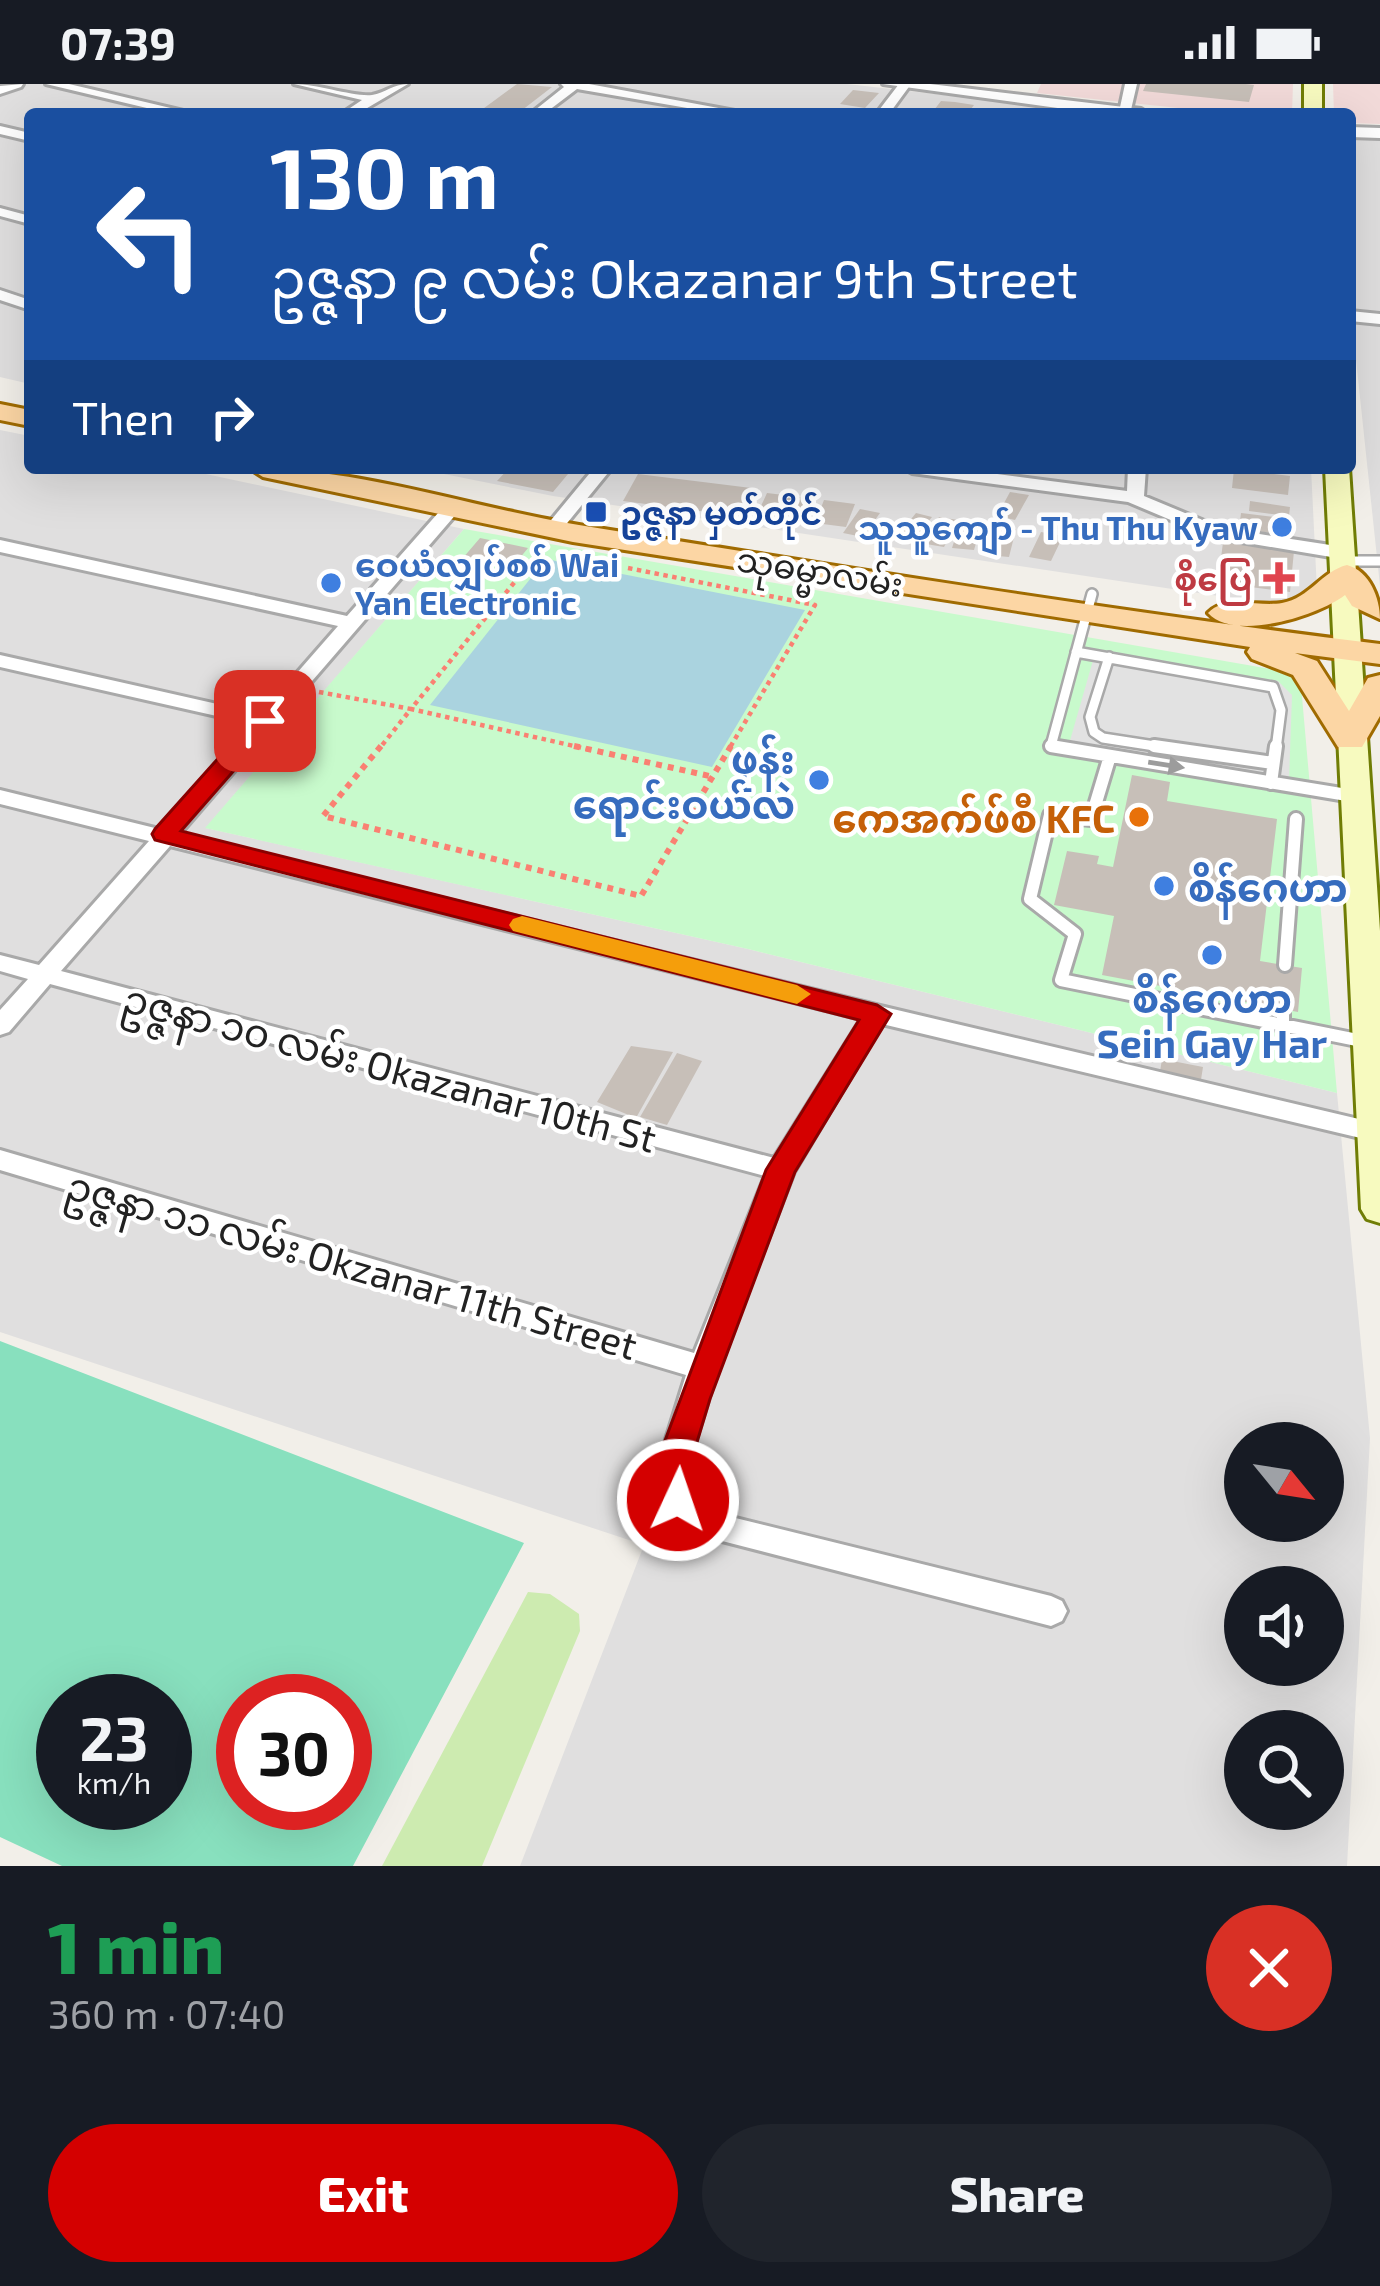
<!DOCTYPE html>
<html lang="en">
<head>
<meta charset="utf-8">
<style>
  :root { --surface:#171b24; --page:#20242c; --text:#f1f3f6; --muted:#9ea1a6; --accent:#d40000 }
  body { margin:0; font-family:"Exo 2","Noto Sans Myanmar",sans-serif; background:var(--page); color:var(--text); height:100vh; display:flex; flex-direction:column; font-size:45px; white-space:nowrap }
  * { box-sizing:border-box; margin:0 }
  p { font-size:39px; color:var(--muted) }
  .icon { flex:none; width:66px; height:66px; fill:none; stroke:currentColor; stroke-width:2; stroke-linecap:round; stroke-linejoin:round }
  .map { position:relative; height:1782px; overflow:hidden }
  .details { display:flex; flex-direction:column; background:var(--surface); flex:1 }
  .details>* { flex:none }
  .guide { position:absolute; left:24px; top:24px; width:1332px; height:366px; border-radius:12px; box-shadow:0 12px 48px #0002; background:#1a4fa0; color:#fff; overflow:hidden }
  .needle { width:78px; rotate:120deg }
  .tools { position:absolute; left:1224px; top:1338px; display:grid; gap:24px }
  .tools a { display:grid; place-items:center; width:120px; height:120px; border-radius:50%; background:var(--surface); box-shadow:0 12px 48px #0002; font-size:60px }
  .speed { position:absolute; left:36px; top:1590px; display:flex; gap:24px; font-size:60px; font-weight:700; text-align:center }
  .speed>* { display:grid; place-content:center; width:156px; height:156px; border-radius:50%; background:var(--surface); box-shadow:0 12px 48px #0002; line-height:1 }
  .speed small { font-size:30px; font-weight:400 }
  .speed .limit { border:18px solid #d22; background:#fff; color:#111 }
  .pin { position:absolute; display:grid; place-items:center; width:102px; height:102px; color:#fff; margin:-51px; border-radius:24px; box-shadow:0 6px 18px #0006 }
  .me { position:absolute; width:132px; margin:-66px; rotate:3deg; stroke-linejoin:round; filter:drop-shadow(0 0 9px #0008) }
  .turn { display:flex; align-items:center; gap:42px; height:252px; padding:0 48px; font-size:54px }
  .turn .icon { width:156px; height:156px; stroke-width:2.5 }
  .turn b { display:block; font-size:84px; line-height:102px }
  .then { display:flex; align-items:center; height:114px; padding:0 48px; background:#0003; gap:24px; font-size:45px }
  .round { display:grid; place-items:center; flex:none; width:126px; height:126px; border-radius:63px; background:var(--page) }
  .overview { display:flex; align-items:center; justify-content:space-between; height:204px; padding:0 48px }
  h1 { font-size:72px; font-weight:800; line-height:90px; color:#1e9e55 }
  .button { display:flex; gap:24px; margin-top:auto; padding:24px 48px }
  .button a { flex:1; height:138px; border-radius:72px; background:var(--accent); color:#fff; font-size:48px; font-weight:800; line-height:138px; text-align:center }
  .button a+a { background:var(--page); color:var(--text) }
  .status { display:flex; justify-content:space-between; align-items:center; height:84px; padding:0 60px; background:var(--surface); direction:ltr }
  .status svg { height:33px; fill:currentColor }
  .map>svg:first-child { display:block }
  .residential { fill:#e0dfdf; fill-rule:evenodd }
  .commercial { fill:#f2dad9 }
  .grass { fill:#cdebb0 }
  .park { fill:#c8facc }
  .pitch { fill:#88e0be; fill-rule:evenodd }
  .parking { fill:#e2e2e2 }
  .water { fill:#aad3df }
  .building { fill:#c7bfb8 }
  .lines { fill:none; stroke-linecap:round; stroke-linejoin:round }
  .service-far1-casing { stroke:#a9a9a9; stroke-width:14 }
  .service-casing { stroke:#a9a9a9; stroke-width:18 }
  .minor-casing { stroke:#a9a9a9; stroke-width:6 }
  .tertiary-casing { stroke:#a9a9a9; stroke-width:6 }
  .secondary-casing { stroke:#707d05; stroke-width:6 }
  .primary-casing { stroke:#a06b00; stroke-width:6 }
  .path-far1 { stroke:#fa8072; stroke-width:4.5; stroke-dasharray:4.5 4.5; stroke-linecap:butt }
  .path { stroke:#fa8072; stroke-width:6; stroke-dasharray:6 6; stroke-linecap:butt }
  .service-far1 { stroke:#fff; stroke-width:9 }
  .service { stroke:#fff; stroke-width:12 }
  .minor { fill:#fff; fill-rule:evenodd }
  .tertiary { fill:#fff; fill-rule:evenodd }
  .secondary { fill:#f7fabf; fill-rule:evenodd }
  .primary { fill:#fcd6a4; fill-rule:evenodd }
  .oneway { fill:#9c9c9c }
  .route { fill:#d40000; stroke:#8a0000; stroke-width:3 }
  .slow { fill:#f59e0b }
  .transit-dot { fill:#1a4fb4; stroke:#fff; stroke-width:4.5 }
  .shop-dot { fill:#3f7fe0; stroke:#fff; stroke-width:4.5 }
  .health-dot { fill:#e0444e; stroke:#fff; stroke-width:4.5 }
  .food-dot { fill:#e8710a; stroke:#fff; stroke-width:4.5 }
  .labels { text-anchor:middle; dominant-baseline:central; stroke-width:9; stroke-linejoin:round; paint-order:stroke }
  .far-transit-label { font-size:33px; font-weight:bold; fill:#164399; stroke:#fff; text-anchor:start }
  .far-shop-label { font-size:33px; font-weight:bold; fill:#366cbe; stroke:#fff; text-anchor:end }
  .far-street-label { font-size:33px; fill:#222; stroke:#fff }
  .far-health-label { font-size:33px; font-weight:bold; fill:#be3a42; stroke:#fff; text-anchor:end }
  .shop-label { font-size:39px; font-weight:bold; fill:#366cbe; stroke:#fff; text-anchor:end }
  .food-label { font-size:39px; font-weight:bold; fill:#c56008; stroke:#fff; text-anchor:end }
  .street-label { font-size:39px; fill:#222; stroke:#fff }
</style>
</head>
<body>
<div class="status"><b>07:39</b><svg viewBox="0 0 49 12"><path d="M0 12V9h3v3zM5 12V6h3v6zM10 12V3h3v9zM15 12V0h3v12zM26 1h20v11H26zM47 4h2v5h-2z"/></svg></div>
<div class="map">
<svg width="1380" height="1782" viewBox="0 0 1380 1782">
  <rect width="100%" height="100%" fill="#f2efe9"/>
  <path class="residential" d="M0,0h847l268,30h-1085v270l-30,-7z
    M1350,53l30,1v448l-30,-283z
    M0,346l30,6v32h148l286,61 -258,299 542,121 589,144 33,345 -23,428h-827l124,-321 -644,-213zM1245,1359h78v78h-78zM1245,1503h78v78h-78zM1245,1647h78v78h-78z
    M414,384h897l7,143 -765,-115z"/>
  <path class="commercial" d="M1041,0h252l-1,30h-57l-198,-21z
    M1333,0h47v40l-30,-1v-9h-16z"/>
  <path class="grass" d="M528,1508l22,2 29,20 1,17 -98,235h-100z"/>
  <path class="park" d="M464,445l836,145 37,419 -589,-144 -543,-121z"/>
  <path class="pitch" d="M0,1257l524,202 -171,323h-291l-62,-29zM63,1617h102v102h-102zM243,1617h102v102h-102z"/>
  <path class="parking" d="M1096,566l182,31 14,14 -3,86 -220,-37z"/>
  <path class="water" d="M546,475l259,51 -93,157 -282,-62z"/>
  <path class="building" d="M517,0l35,3 -35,27h-41z
    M1146,0h100l8,1 -5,17 -106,-11z
    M853,6l26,3 -14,15 -25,-4z
    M941,17l14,1 19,3 -7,9h-36z
    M509,384h64l-20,24 -56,-11z
    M1234,385l56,7 -2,19 -56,-7z
    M638,390l81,10 40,5 -13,28 -123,-16z
    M1010,408l19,3 -14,25 -18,-4z
    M767,409l41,5 -11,25 -41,-6z
    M824,416l31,4 -9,23 -31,-4z
    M1250,417l40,6 -1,9 -40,-5z
    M860,425l20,4 -17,24 -20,-4z
    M916,429l16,4 -22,27 -16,-4z
    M1241,429l49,6 -1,16 -50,-6z
    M939,433l19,3 -14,27 -18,-3z
    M960,439l21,3 -7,24 -22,-2z
    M995,443l21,2 -7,28 -22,-2z
    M1041,448l22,4 -12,25 -22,-4z
    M480,454l48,10 -17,21 -49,-10z
    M1223,458l71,9 -4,41 -72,-9z
    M1132,691l38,7 -3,19 110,18 -17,142 42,7 -4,44 -196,-37 12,-59 -60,-11 13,-54 32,5 -2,8 16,3z
    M631,962l42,6 -37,66 -39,-16z
    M677,969l25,8 -35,64 -27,-8z
    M1162,975l41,8 -3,19 -41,-8z"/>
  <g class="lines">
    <defs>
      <path id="service-far1" d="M1345,477h35
        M1076,568l197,35 8,23 -5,39
        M1109,573l-19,60 4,15 9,6 71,11
        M1066,665l-15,-3 41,-152"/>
      <path id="service" d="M1051,662l302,50
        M1154,662l119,17
        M1110,672l-19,63 -41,-4 -20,84 45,35 -14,46 306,62
        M1271,699l5,-37
        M1285,881l11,-146
        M1283,925v20"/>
      <path id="minor" d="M23,0l-2,3 -21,7v-8z
        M46,0h23l127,30h-24z
        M294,0c23,0 60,13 78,11 13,-2 21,-11 36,-11l-51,30h-16l21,-14z
        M561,0h28l162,30h-29l-145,-25 -33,25h-14l34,-27z
        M899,0h12l-22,30h-13z
        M1125,0h12l-7,30 -11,-2z
        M0,42l30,7v8l-30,-7z
        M0,124l30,8v8l-30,-8z
        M0,206l30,10v10l-30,-10z
        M1350,227l30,3v10l-30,-3z
        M594,384h18l-53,65h-12v-8z
        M903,384h49l175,23 1,-23h18l-2,28 77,32 122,19 9,6 -9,6 -132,-22 -83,-35 -216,-29z
        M452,419l9,5 -3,4 -278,322 696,171 504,119v14l-7,3 -491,-117 -88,148 -76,196 -29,94 4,32 18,18 340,84 11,5 5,10 -5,10 -11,5 -360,-93 -28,-33 -4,-38 27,-87 -686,-205v-20l694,203 71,-177 -715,-192 -41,48 -9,3v-25l28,-31 -28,-8v-16l39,10 110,-124 -149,-37v-14l159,39 93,-105 -252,-57v-12l261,59 77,-88 -338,-74v-12l347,76 99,-112zM170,762l691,173 -87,139 -713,-187z"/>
      <path id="tertiary" d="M883,0h47l211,25 8,5h-48z
        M1350,43l30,1v10l-30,-1z"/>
      <path id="secondary" d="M1304,0h18v30h-18z
        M1325,384h24l31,463v292l-13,-4 -6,-10z"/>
      <path id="primary" d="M0,320l30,6v16l-30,-6z
        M249,384c112,0 220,39 330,57 267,43 533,86 801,119v20l-85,-11 22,8 32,50 19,-33 12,-3v41l-18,31h-24l-45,-72 -41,-16 -5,-7 3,-5 -677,-105 -310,-65z
        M1347,481c23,6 33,34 33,54l-28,-13 -7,-11c-27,21 -111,47 -137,18 16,-18 51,-6 74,-10 28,-5 40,-32 65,-38z"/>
    </defs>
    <use href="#service-far1" class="service-far1-casing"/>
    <use href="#service" class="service-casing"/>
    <use href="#minor" class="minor-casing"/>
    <use href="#tertiary" class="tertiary-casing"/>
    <use href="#secondary" class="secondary-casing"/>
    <use href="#primary" class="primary-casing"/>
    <path class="path-far1" d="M544,468l-4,-1 -129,158 176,40
      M628,484l187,37 -86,144
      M319,608l92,17 -32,40"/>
    <path class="path" d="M381,662l-58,70 318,80 90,-150
      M574,662l140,31"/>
    <use href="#service-far1" class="service-far1"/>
    <use href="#service" class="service"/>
    <use href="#minor" class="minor"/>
    <use href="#tertiary" class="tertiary"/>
    <use href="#secondary" class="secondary"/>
    <use href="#primary" class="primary"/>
  </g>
  <defs><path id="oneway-solid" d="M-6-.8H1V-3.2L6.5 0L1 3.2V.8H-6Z" transform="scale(3)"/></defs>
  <use class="oneway" href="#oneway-solid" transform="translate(1166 681) rotate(9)"/>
  <path class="route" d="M265,630l11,7 -3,5 -92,105 696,174 14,9 -96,158 -85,227 -19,63 4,38 -5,11 -12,4 -13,-4 -8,-49 109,-292 93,-150 -704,-180 -3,-6 3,-5 101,-113z"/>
  <path class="slow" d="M522,832l275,69 14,9 -14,10 -284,-73 -4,-6 4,-6z"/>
  <rect class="transit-dot" x="584" y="416" width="24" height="24" rx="6"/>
  <g class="shop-dot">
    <circle cx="1282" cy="443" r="12"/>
    <circle cx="331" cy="499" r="12"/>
    <circle cx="819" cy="696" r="12"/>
    <circle cx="1164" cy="802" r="12"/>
    <circle cx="1212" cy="871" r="12"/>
  </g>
  <path class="health-dot" d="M1273 476h12v12h12v12h-12v12h-12v-12h-12v-12h12z"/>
  <circle class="food-dot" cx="1139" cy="733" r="12"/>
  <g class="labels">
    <g class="far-transit-label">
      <text x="620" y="428">ဥဇ္ဇနာ မှတ်တိုင်</text>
    </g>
    <g class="far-shop-label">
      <text x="1258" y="443">သူသူကျော် - Thu Thu Kyaw</text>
      <text x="355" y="480" text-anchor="start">ဝေယံလျှပ်စစ် Wai<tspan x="355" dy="38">Yan Electronic</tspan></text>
    </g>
    <g class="far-street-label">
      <text transform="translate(820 487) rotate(9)">သုဓမ္မာလမ်း</text>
    </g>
    <g class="far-health-label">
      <text x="1252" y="494">စိုပြေ</text>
    </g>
    <g class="shop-label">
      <text x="795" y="674">ဖုန်း<tspan x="795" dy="45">ရောင်းဝယ်လဲ</tspan></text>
      <text x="1188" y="802" text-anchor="start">စိန်ဂေဟာ</text>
      <text x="1212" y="913" text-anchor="middle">စိန်ဂေဟာ<tspan x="1212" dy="45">Sein Gay Har</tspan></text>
    </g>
    <g class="food-label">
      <text x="1115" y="733">ကေအက်ဖ်စီ KFC</text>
    </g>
    <g class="street-label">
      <text transform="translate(390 983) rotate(15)">ဥဇ္ဇနာ ၁၀ လမ်း Okazanar 10th St</text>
      <text transform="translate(352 1180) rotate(16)">ဥဇ္ဇနာ ၁၁ လမ်း Okzanar 11th Street</text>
    </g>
  </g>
</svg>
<div class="tools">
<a><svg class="needle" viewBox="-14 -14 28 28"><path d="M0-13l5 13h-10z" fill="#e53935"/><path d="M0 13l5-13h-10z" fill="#9ea1a6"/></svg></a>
<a><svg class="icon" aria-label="sound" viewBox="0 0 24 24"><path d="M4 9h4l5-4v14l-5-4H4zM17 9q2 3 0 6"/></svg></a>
<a><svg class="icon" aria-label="search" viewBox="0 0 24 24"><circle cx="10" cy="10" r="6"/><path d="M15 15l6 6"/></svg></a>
</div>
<div class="speed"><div>23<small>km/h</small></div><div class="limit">30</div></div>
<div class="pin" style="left:265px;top:637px;background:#d93025"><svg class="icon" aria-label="arrive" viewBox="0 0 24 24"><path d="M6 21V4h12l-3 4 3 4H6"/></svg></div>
<svg class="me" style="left:678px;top:1416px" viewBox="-20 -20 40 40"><circle r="17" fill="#d40000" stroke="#fff" stroke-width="3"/><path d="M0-11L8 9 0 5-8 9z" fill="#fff"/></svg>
<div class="guide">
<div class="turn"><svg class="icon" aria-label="left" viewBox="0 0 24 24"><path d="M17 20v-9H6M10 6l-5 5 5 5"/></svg><div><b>130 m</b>ဥဇ္ဇနာ ၉ လမ်း Okazanar 9th Street</div></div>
<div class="then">Then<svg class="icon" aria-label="right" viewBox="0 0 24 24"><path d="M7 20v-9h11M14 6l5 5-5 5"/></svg></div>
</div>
</div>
<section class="details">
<div class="overview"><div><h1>1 min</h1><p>360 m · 07:40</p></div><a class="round" style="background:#d93025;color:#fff"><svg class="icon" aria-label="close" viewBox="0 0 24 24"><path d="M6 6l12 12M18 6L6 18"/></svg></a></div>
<div class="button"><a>Exit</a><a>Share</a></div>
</section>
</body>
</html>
